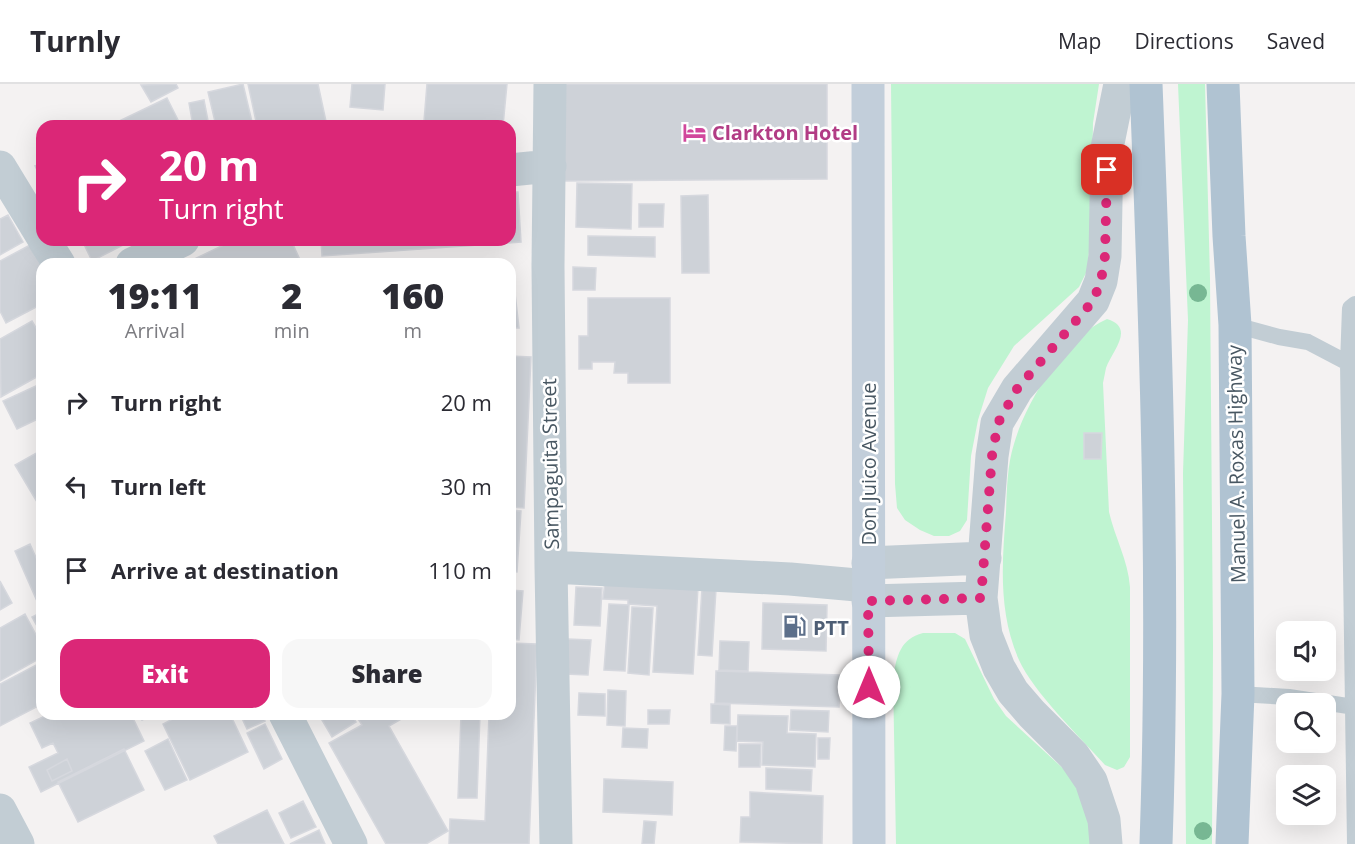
<!DOCTYPE html>
<html lang="en">
<head>
<meta charset="utf-8">
<style>
  :root { --surface:#fff; --page:#f7f7f7; --text:#2b2b33; --muted:#7c7c81; --line:#e1e1e2; --accent:#db2777 }
  body { margin:0; font-family:"Open Sans",sans-serif; background:var(--page); color:var(--text); height:100vh; display:flex; flex-direction:column; font-size:22px; white-space:nowrap }
  * { box-sizing:border-box; margin:0 }
  p { font-size:20px; color:var(--muted) }
  .icon { flex:none; width:33px; height:33px; fill:none; stroke:currentColor; stroke-width:2; stroke-linecap:round; stroke-linejoin:round }
  .map { position:relative; flex:1; overflow:hidden }
  .panel { position:absolute; left:36px; top:174px; width:480px; height:462px; display:flex; flex-direction:column; background:var(--surface); border-radius:18px; box-shadow:0 6px 24px #0002 }
  .panel>* { flex:none }
  .hud { position:absolute; left:36px; top:36px; width:480px; height:126px; border-radius:18px; box-shadow:0 6px 24px #0002; background:#db2777; color:#fff; overflow:hidden }
  .fabs { position:absolute; left:1276px; top:537px; display:grid; gap:12px }
  .fabs a { display:grid; place-items:center; width:60px; height:60px; border-radius:12px; background:var(--surface); box-shadow:0 6px 24px #0002; font-size:30px }
  .pin { position:absolute; display:grid; place-items:center; width:51px; height:51px; color:#fff; margin:-26px; border-radius:12px; box-shadow:0 3px 9px #0006 }
  .me { position:absolute; width:66px; margin:-33px; rotate:0deg; stroke-linejoin:round; filter:drop-shadow(0 0 4px #0008) }
  .turn { display:flex; align-items:center; gap:21px; height:126px; padding:0 24px; font-size:27px }
  .turn .icon { width:78px; height:78px; stroke-width:2.5 }
  .turn b { display:block; font-size:42px; line-height:51px }
  .eta { display:flex; justify-content:space-evenly; align-items:center; height:102px; text-align:center }
  .eta b { font-size:36px; font-weight:800; line-height:42px }
  .action { display:flex; gap:12px; margin-top:auto; padding:12px 24px }
  .action a { flex:1; height:69px; border-radius:18px; background:var(--accent); color:#fff; font-size:24px; font-weight:800; line-height:69px; text-align:center }
  .action a+a { background:var(--page); color:var(--text) }
  ul { padding:0; list-style:none }
  li { display:flex; align-items:center; gap:18px; height:84px; padding:0 24px }
  li div { flex:1 }
  li b { display:block; font-size:22px }
  li em { font-style:normal }
  header { display:flex; align-items:center; gap:36px; box-sizing:border-box; height:84px; padding:0 30px; background:var(--surface); border-bottom:2px solid var(--line) }
  header strong { font-size:28px }
  nav { display:flex; gap:33px; margin-inline-start:auto; font-size:21px }
  .map>svg:first-child { display:block }
  .green { fill:#bff4d1 }
  .building { fill:#ced2d8; stroke:#d6d8de; stroke-width:1.5 }
  .lines { fill:none; stroke-linecap:round; stroke-linejoin:round }
  .lane { stroke:#c2cdd4; stroke-width:16 }
  .street { stroke:#c2cdd4; stroke-width:33 }
  .secondary { stroke:#c2ceda; stroke-width:33 }
  .primary { stroke:#b0c3d2; stroke-width:33 }
  .tree { fill:#77b793 }
  .route { stroke:#db2777; stroke-width:10; stroke-dasharray:0 18 }
  .labels { text-anchor:middle; dominant-baseline:central; stroke-width:5; stroke-linejoin:round; paint-order:stroke }
  .hotel-label { font-size:20px; font-weight:bold; fill:#b23c85; stroke:#fff; text-anchor:start }
  .street-label { font-size:20px; fill:#485762; stroke:#fff }
  .service-label { font-size:20px; font-weight:bold; fill:#4e5e75; stroke:#fff; text-anchor:start }
</style>
</head>
<body>
<header>
<strong>Turnly</strong>
<nav><a>Map</a><a>Directions</a><a>Saved</a></nav>
</header>
<div class="map">
<svg width="1355" height="760" viewBox="0 0 1355 760">
  <rect width="100%" height="100%" fill="#f4f2f2"/>
  <path class="green" d="M891,0h208l-6,39 -2,110 -4,38 -8,16 -65,59 -26,42 -10,32 -7,36 -4,64 -7,11 -11,5h-15l-14,-6 -15,-10 -8,-12 -2,-24z
    M1178,0h27l5,195 3,367 -1,198h-26l-3,-371 5,-153z
    M1107,235c29,9 5,32 -1,49 -1,5 -2,10 -3,15l6,129c6,26 19,48 21,75v170l-6,10 -7,3 -12,-5c-25,-28 -71,-72 -86,-105 -21,-48 -17,-97 -13,-148 1,-22 1,-46 8,-68 12,-42 51,-107 93,-125z
    M923,549h32l10,6 29,60 12,17 62,57 16,26 8,45h-196l-3,-167c4,-21 7,-38 30,-44z"/>
  <path class="building" d="M176,0l2,4 -27,14 -10,-17z
    M243,0l10,42h-37l-8,-34z
    M248,0h70l9,42h-70z
    M352,0h33l-2,26 -33,-3z
    M427,0h80l-4,42 -79,-5z
    M562,0h265v95l-265,2z
    M167,14l14,28h-72z
    M204,16l5,26h-16l-4,-23z
    M409,38l43,4h-43z
    M42,79v17l-7,-14z
    M577,99l55,1 -1,45 -55,-2z
    M510,108h8l3,50 -199,14 -1,-16h189z
    M708,111l1,78h-27l-1,-77z
    M639,120h25l-1,23h-24z
    M8,131l15,27 -23,13v-36z
    M588,152l67,1v20l-67,-2z
    M82,156h43l2,3 -35,18z
    M234,156h57l10,22 -4,2h-113z
    M30,161l12,22v37l-36,19 -6,-12v-50z
    M573,183l23,1 -1,22h-22z
    M510,209h5l4,35h-9z
    M588,214h82v85h-42v-10h-14l1,-11h-23v7h-13v-33h9z
    M32,237l10,17v36l-41,23 -1,-58z
    M510,272l21,1 -7,151 -14,-1z
    M38,301l4,9v23l-25,12 -14,-28z
    M1084,349h18l-1,26h-17z
    M40,367l2,4v44l-5,3 -22,-37z
    M510,426l11,1 -4,61 -7,-1z
    M30,460l12,27v36l-2,1 -25,-57z
    M0,497l12,22 -12,7z
    M605,497l93,6 -5,87 -40,-2 4,-66 -29,-2v-4l-25,-1z
    M576,503l26,1 -2,38 -26,-1z
    M702,504l14,1 -4,67 -14,-1z
    M510,506l13,1 -4,49 -9,-1z
    M763,519l64,2 -1,46 -64,-2z
    M609,520l20,1 -4,66 -21,-1z
    M632,523l21,1 -4,67 -21,-2z
    M42,528v23l-10,-18z
    M25,530l17,32v11l-42,24v-53z
    M567,555l24,1 -3,35 -23,-1z
    M720,557l29,1 -1,29 -29,-1z
    M510,559l27,1 -8,200h-80l1,-25 35,2 4,-107h21z
    M42,578v42l-42,22v-42z
    M716,587l124,4 -1,32 -124,-4z
    M608,606l18,1 -1,35 -18,-1z
    M579,609l26,1v22l-27,-1z
    M711,620l19,1v19l-19,-1z
    M648,626h22l-1,14h-21z
    M791,626l38,1 -1,21 -38,-2z
    M49,630h82l13,27 -103,51 -12,-25 29,-14 -5,-10 -11,5 -12,-25z
    M139,630h16l-13,6z
    M182,630h48l18,38 -58,28 -27,-56z
    M240,630h22l3,7 -18,8z
    M321,630h30l5,8 -24,15 -13,-22z
    M355,630h55l-21,12 59,105 -22,13h-40l-57,-101 33,-18z
    M461,630h19l-3,84h-19z
    M738,631l50,1 -1,17 29,1 -1,33 -53,-2 1,-23 -26,-1z
    M265,640l17,35 -18,10 -17,-36z
    M725,642h12l-1,25 -12,-1z
    M623,644l25,1 -1,19 -25,-1z
    M818,654h12l-1,21h-11z
    M168,655l19,41 -22,10 -20,-39z
    M739,660h22l-1,23h-21z
    M124,665l20,41 -66,32 -20,-40z
    M67,675l5,12 -20,10 -5,-11z
    M766,684l46,2 -1,21 -45,-2z
    M604,695l69,3 -1,33 -69,-3z
    M750,708l73,4 -1,48 -82,-2 1,-25h9z
    M303,717l13,26 -25,11 -12,-25z
    M267,726l17,34h-66l-4,-8z
    M644,737l12,1 -2,22h-12z
    M319,746l6,14h-35z"/>
  <g class="lines">
    <path class="lane" d="M1235,241l44,12 29,5 40,21
      M1238,610l51,3 66,10
      M1355,760l-7,-481 2,-55 5,-4"/>
    <path class="street" d="M550,0l-2,182 3,301 5,277
      M0,83l42,69
      M510,86l40,-4
      M44,156l15,24
      M132,180l51,-24
      M868,479l117,-5
      M551,483l239,12 78,7
      M868,517l113,-3
      M285,630l66,130
      M0,726l18,34
      M1106,760l-2,-24 -13,-39 -17,-25 -42,-42 -19,-22 -14,-24 -13,-33 -5,-37 11,-142 5,-33 20,-34 76,-88 8,-20 4,-25 2,-108 13,-64"/>
    <path class="secondary" d="M868,0l1,760"/>
    <path class="primary" d="M1146,0c10,253 19,507 10,760
      M1223,0l6,152 6,89 3,369 -6,150"/>
  </g>
  <g class="tree">
    <circle cx="1198" cy="209" r="9"/>
    <circle cx="1203" cy="747" r="9"/>
  </g>
  <g class="lines">
    <path class="route" d="M869,603l-1,-86 113,-3 11,-142 6,-33 19,-34 76,-88 8,-20 4,-25 2,-86"/>
  </g>
  <defs>
    <symbol id="hotel-bare" viewBox="-9 -9 18 18"><path d="M-6-4.5h1.5V1H6V5H4.5V3h-9V5H-6ZM-4 0a1.8 1.8 0 1 1 3.6 0ZM.5 0V-2.5h3Q6-2.5 6 0Z" fill="#d1479c" stroke="#fff" stroke-width="2.5" paint-order="stroke"/></symbol>
    <symbol id="fuel-bare" viewBox="-9 -9 18 18"><path d="M-5.5-6h7V0h2V4h1.3V-2.5L3-4.5l.8-.8L6-3V5H2.5V1h-1V6h-7ZM-4.2-4.7v3.2H.2V-4.7Z" fill="#5c6f8a" stroke="#fff" stroke-width="2.5" paint-order="stroke"/></symbol>
  </defs>
  <g fill-rule="evenodd">
    <use href="#hotel-bare" x="678" y="32" width="33" height="33"/>
    <use href="#fuel-bare" x="778" y="526" width="33" height="33"/>
  </g>
  <g class="labels">
    <g class="hotel-label">
      <text x="712" y="48">Clarkton Hotel</text>
    </g>
    <g class="street-label">
      <text transform="translate(550 380) rotate(-91)">Sampaguita Street</text>
      <text transform="translate(868 380) rotate(-90)">Don Juico Avenue</text>
      <text transform="translate(1236 380) rotate(-91)">Manuel A. Roxas Highway</text>
    </g>
    <g class="service-label">
      <text x="813" y="543">PTT</text>
    </g>
  </g>
</svg>
<div class="fabs">
<a><svg class="icon" aria-label="sound" viewBox="0 0 24 24"><path d="M4 9h4l5-4v14l-5-4H4zM17 9q2 3 0 6"/></svg></a>
<a><svg class="icon" aria-label="search" viewBox="0 0 24 24"><circle cx="10" cy="10" r="6"/><path d="M15 15l6 6"/></svg></a>
<a><svg class="icon" aria-label="layers" viewBox="0 0 24 24"><path d="M12 4l9 5-9 5-9-5zM3 14l9 5 9-5"/></svg></a>
</div>
<div class="pin" style="left:1107px;top:86px;background:#d93025"><svg class="icon" aria-label="arrive" viewBox="0 0 24 24"><path d="M6 21V4h12l-3 4 3 4H6"/></svg></div>
<svg class="me" style="left:869px;top:603px" viewBox="-20 -20 40 40"><circle r="19" fill="#fff"/><path d="M0-13L10 11 0 6-10 11z" fill="#db2777"/></svg>
<div class="hud">
<div class="turn"><svg class="icon" aria-label="right" viewBox="0 0 24 24"><path d="M7 20v-9h11M14 6l5 5-5 5"/></svg><div><b>20 m</b>Turn right</div></div>
</div>
<section class="panel">
<div class="eta">
<div><b>19:11</b><p>Arrival</p></div>
<div><b>2</b><p>min</p></div>
<div><b>160</b><p>m</p></div>
</div>
<ul>
<li><svg class="icon" aria-label="right" viewBox="0 0 24 24"><path d="M7 20v-9h11M14 6l5 5-5 5"/></svg><div><b>Turn right</b></div><em>20 m</em></li>
<li><svg class="icon" aria-label="left" viewBox="0 0 24 24"><path d="M17 20v-9H6M10 6l-5 5 5 5"/></svg><div><b>Turn left</b></div><em>30 m</em></li>
<li><svg class="icon" aria-label="arrive" viewBox="0 0 24 24"><path d="M6 21V4h12l-3 4 3 4H6"/></svg><div><b>Arrive at destination</b></div><em>110 m</em></li>
</ul>
<div class="action"><a>Exit</a><a>Share</a></div>
</section>
</div>
</body>
</html>
